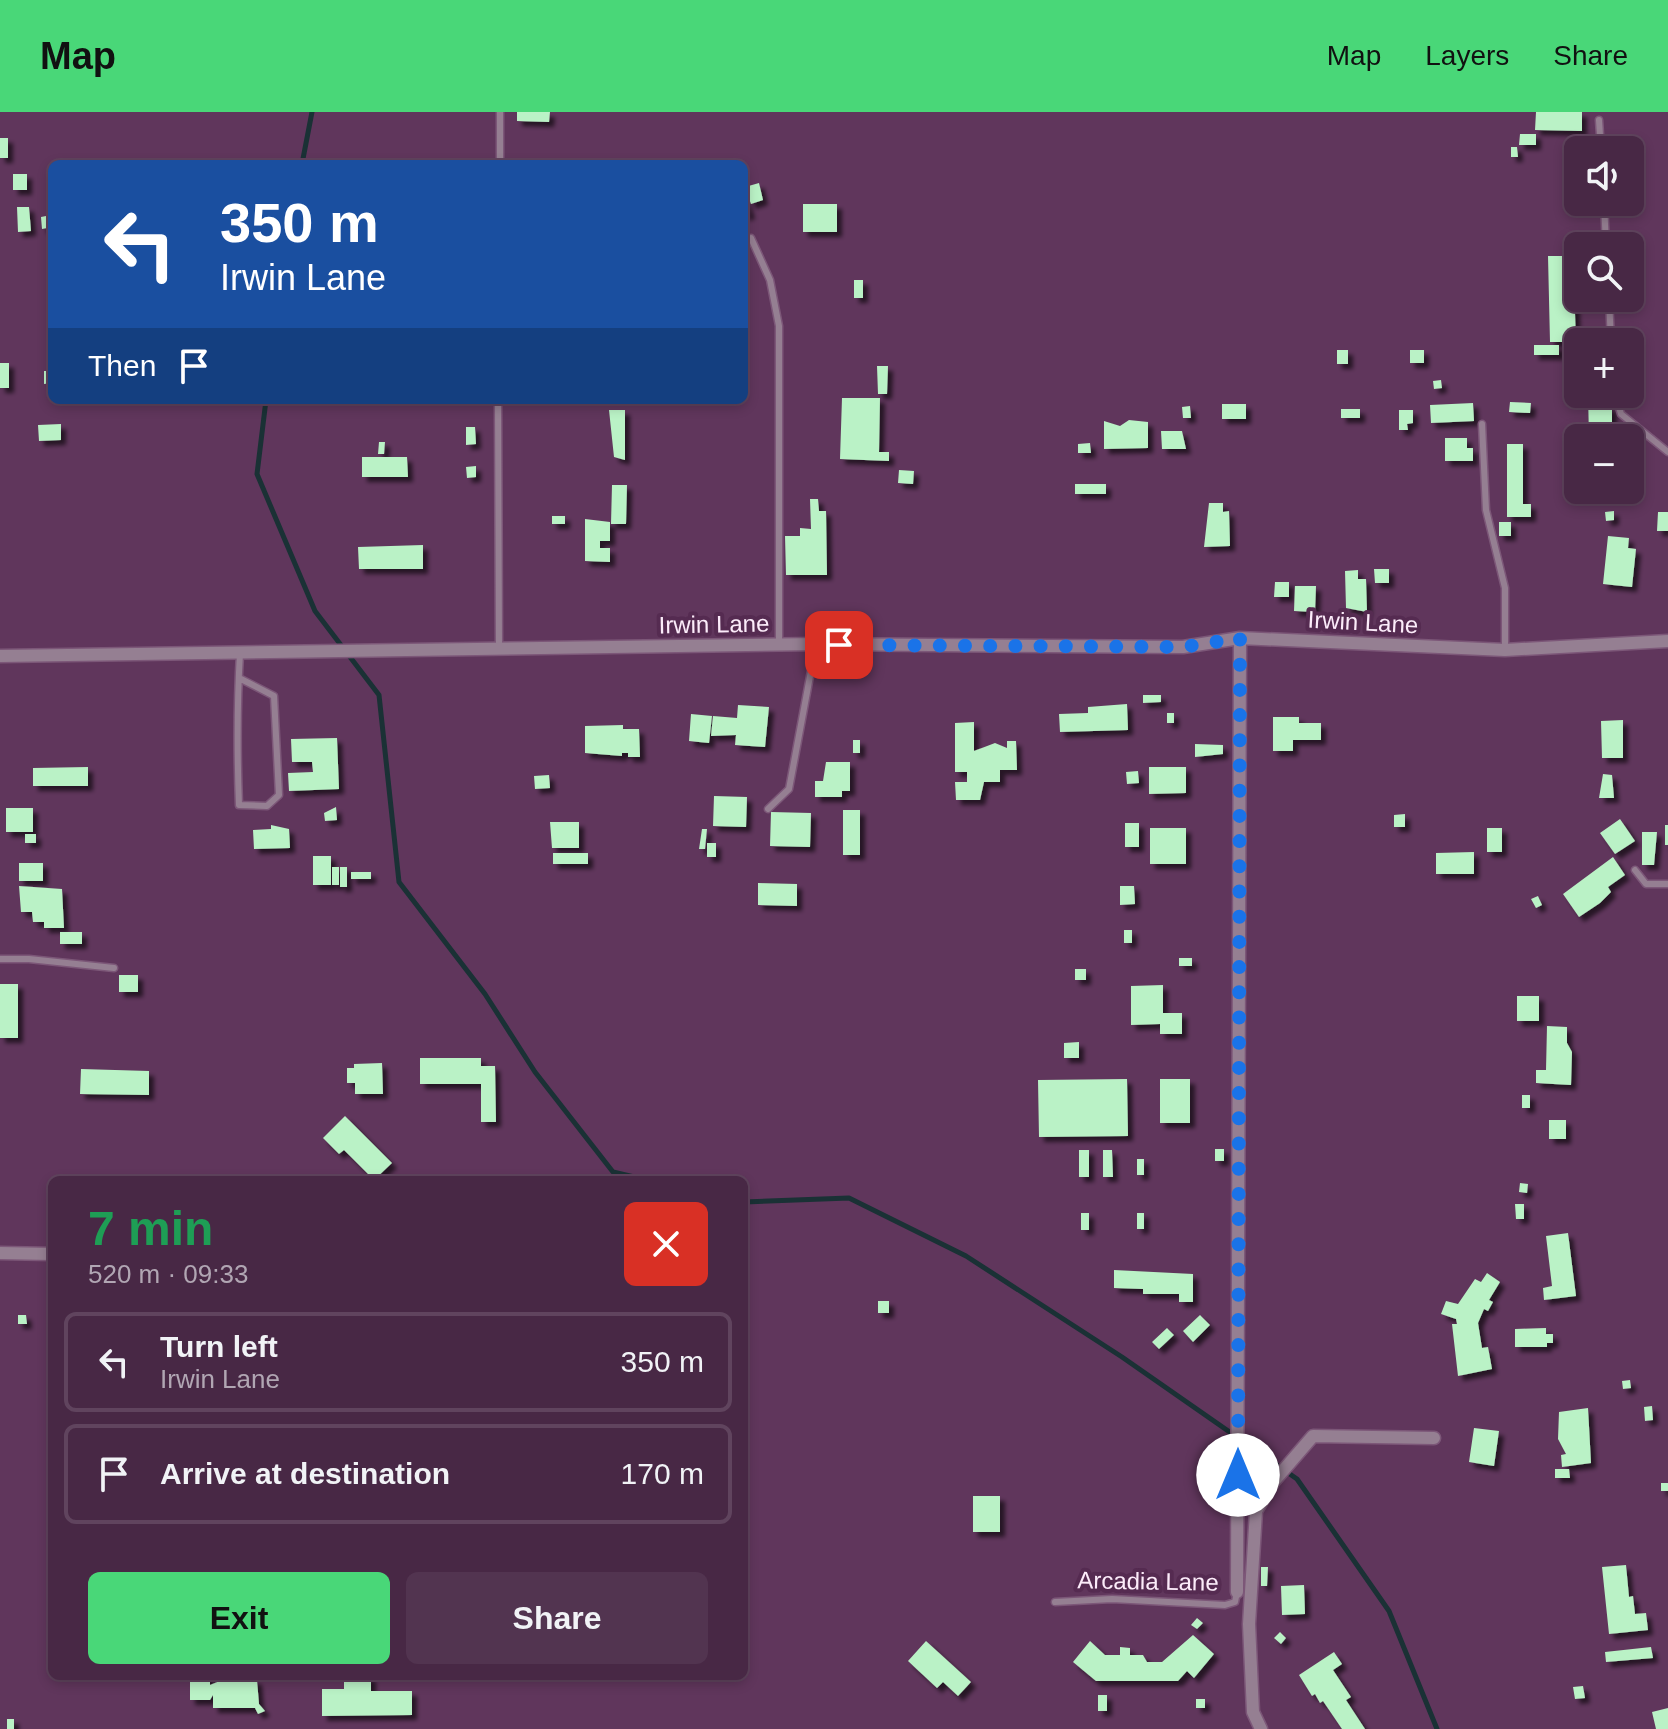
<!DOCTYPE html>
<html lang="en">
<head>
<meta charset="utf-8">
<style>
  :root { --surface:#482845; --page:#523450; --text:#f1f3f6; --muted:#b1a6b3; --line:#60445e; --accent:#49d778 }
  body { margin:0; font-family:Helvetica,sans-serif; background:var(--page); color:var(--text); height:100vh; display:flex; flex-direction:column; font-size:30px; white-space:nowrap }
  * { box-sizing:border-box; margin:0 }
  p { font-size:26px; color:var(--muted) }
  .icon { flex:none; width:44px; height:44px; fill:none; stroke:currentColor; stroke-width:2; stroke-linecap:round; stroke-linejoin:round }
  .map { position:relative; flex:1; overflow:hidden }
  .details { position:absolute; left:48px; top:1064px; width:700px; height:504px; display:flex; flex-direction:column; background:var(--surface); border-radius:12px; box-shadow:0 4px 12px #0003,0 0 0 2px var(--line) }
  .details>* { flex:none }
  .guide { position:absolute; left:48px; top:48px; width:700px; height:244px; border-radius:12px; box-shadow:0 4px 12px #0003,0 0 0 2px var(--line); background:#1a4fa0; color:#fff; overflow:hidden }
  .tools { position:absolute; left:1564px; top:24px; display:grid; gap:16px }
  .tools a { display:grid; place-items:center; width:80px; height:80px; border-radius:12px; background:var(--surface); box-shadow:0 4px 12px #0003,0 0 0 2px var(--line); font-size:40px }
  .pin { position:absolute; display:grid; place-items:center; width:68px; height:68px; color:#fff; margin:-34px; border-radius:16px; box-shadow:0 4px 12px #0006 }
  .me { position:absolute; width:88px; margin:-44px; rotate:0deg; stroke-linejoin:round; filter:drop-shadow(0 0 6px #0008) }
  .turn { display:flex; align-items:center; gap:28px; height:168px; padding:0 40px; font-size:36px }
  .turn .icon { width:104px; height:104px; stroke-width:2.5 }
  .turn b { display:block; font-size:56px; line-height:68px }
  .then { display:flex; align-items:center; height:76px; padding:0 40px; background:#0003; gap:16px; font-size:30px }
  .round { display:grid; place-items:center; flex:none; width:84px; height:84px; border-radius:12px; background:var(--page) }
  .overview { display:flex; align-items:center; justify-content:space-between; height:136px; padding:0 40px }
  h1 { font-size:48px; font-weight:700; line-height:60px; color:#1e9e55 }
  .primary-button { display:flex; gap:16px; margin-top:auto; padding:16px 40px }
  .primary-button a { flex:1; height:92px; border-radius:12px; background:var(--accent); color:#111; font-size:32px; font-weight:700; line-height:92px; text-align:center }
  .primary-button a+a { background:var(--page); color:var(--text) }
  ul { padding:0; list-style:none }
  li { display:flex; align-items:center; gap:24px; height:100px; margin:0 16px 12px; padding:0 24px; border:4px solid var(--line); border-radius:12px }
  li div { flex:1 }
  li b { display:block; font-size:30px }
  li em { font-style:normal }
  header { display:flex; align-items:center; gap:48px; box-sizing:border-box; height:112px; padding:0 40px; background:var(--accent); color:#111 }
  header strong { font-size:38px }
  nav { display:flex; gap:44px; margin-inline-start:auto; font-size:28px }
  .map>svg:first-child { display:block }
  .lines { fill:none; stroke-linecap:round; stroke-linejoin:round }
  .stream { stroke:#1a3135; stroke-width:5 }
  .building { fill:#baf2c6; filter:url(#shadow) }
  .lane-casing { stroke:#7c5778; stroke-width:9 }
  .street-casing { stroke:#7c5778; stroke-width:15 }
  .lane { stroke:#957f92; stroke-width:6 }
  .street { stroke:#957f92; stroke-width:12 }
  .route { stroke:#1a73e8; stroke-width:14; stroke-dasharray:0 25.2 }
  .labels { text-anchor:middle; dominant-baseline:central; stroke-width:8; stroke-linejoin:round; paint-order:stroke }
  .street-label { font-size:24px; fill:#fcecfa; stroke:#552b51 }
</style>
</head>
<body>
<header>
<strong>Map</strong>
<nav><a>Map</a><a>Layers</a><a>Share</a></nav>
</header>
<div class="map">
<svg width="1668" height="1617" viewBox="0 0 1668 1617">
  <defs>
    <filter id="shadow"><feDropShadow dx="5" dy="5" stdDeviation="2" flood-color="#0009"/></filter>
  </defs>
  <rect width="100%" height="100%" fill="#60365c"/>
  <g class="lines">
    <path class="stream" d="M302,52l10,-52
      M266,288l-9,74 58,137 64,84 20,187 86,112 50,78 78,100 34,8
      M744,1090l105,-4 117,58 156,101 175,122 92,132 48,118"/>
  </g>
  <path class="building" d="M517,0h33l-1,10 -32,-1z
    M1536,0h46v19l-47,-1z
    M1520,22h16v11h-17z
    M0,26h8v20h-8z
    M1511,35h6l1,10h-7z
    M13,62h14v16h-14z
    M759,71l4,17 -12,4 -6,-17z
    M744,83l6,19 -6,2z
    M803,92h34v28h-34z
    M17,95h12l2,24 -13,1z
    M46,104l1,12 -5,1 -1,-12z
    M1548,144h25l3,86h-26z
    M854,168h9v18h-9z
    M1534,233h25v10h-25z
    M1337,238h11v14h-11z
    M1410,238h14v13h-14z
    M0,251h9v25h-9z
    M877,254h11l-1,28h-9z
    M44,259h8v12l-8,1z
    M1441,268l1,8 -8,1 -1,-8z
    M1588,282h18v13h6v31h-23z
    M842,286h38l-1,54h10v9l-49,-2z
    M1510,290l21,1 -1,10 -21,-1z
    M1473,291l1,18 -43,2 -1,-18z
    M1222,292h24v15h-24z
    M1190,294l1,12h-8l-1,-11z
    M1341,297h19v9h-19z
    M609,298h16v50l-11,-3z
    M1399,298h14v13l-6,1 1,6h-9z
    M1129,308l19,2v26l-44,1v-28l16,5z
    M61,312v16l-22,1 -1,-16z
    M466,315h9l1,17 -10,1z
    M1161,319h21l4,18h-24z
    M1445,326h22v10h6v13h-28z
    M379,330h6l-1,12h-6z
    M1090,331l1,10h-13v-9z
    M1507,332h16v60h8v13h-24z
    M362,345h45l1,20h-46z
    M476,354v11l-9,1 -1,-11z
    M899,358l15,1 -1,13 -15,-1z
    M1075,372h31v10h-31z
    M612,373h15l-1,39h-15z
    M810,387h8l1,12h7l1,64h-41l-1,-39h15v-8l11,1z
    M1209,391h14v9l6,-1 1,35 -26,1z
    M1614,399v9l-8,1 -1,-9z
    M1658,400h10v19h-11z
    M552,404h13v8h-13z
    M585,407l25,3v19h-10v7h10v14l-25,-1z
    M1499,410h12v14h-12z
    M1608,424l21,2 -1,10 8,1 -4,38 -29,-3z
    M423,433v24h-64l-1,-22z
    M1374,457h15v14h-14z
    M1358,458v9h8l1,33 -21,-4 -1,-37z
    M1275,470h14v15h-15z
    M1295,474h21l-1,26 -21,-1z
    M1143,583h18v7l-18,1z
    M1127,592l1,26 -68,2 -1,-18 29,-1v-6z
    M738,593l31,2 -4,40 -30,-2 1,-10 -25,1 2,-20 24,2z
    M1167,601h7v10h-7z
    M691,602l21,2 -3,27 -20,-2z
    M1273,605h26v6h22v17h-28v11h-20z
    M1623,608v38h-21l-1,-37z
    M974,610v29l21,-8 12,5v-7h9l1,29h-17v12h-16l-4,18h-24l-1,-18h12v-10h-12v-49z
    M623,613v4h16l1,28h-12v-4h-6v3l-37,-3v-27z
    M337,626l2,51 -50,2 -1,-18 25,-1 -1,-10h-20l-1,-23z
    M853,628h7v13h-7z
    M1195,632l28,1v9l-28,3z
    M826,650h24v29h-8v6h-27v-16h8z
    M88,655v19h-55v-18z
    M1149,655h37v26l-37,1z
    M1138,659l1,12 -12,1 -1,-12z
    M1603,662l9,1 2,23h-15z
    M549,663l1,13 -15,1 -1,-13z
    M714,684l33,1 -1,30 -33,-1z
    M336,695l1,13 -12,1 -1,-8z
    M6,696h27v24h-27z
    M843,698h17v45h-17z
    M771,700l40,1 -1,34 -40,-1z
    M1405,702v13h-11v-12z
    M1620,707l15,22 -20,13 -15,-21z
    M550,710h29v26h-27z
    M1125,711h14v24h-14z
    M271,713l18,4 1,19 -36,1 -1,-19 18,-1z
    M1665,713h3v20h-3z
    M1150,716h36v36h-36z
    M1487,716h15v24h-15z
    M702,717h5l-2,20h-6z
    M1642,720h15l-3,33h-12z
    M25,722h11v9h-11z
    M707,731h9v14h-9z
    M1474,740v22h-38v-21z
    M553,741h35v11h-35z
    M313,744h18v29h-18z
    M1613,745l12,18 -17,12 3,5 -11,11 -21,14 -16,-23z
    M19,751h24v18h-24z
    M332,755h7v18h-7z
    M340,755h7v20h-7z
    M351,760h20v7h-20z
    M758,771l39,1v22l-39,-1z
    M19,774l43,3 2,39h-20v-6h-11l-1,-10h-11z
    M1120,774h14l1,18 -15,1z
    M1538,784l4,9 -6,3 -5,-9z
    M1124,818h8v13h-8z
    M60,820h22v12h-22z
    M1179,846h13v8h-13z
    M1075,857h11v11h-11z
    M119,863h19v17h-19z
    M0,872h18v54h-18z
    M1163,873v28h19v21h-22v-10l-29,1v-39z
    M1517,884h22v25h-22z
    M1547,914l20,1v16l5,9 -1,33 -35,-2v-13h10z
    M1079,930v16h-15v-15z
    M420,946h61v8h14l1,56h-15v-38h-61z
    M382,951l1,31h-28v-11h-8v-15h7v-4z
    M81,957l68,2v24l-69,-1z
    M1127,967l1,57 -89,1 -1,-57z
    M1160,967h30v44h-30z
    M1522,983h8v13h-8z
    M345,1004l47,47 -18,17 -30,-30 -5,4 -16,-16z
    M1549,1008h17v19h-17z
    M1215,1037h9v12h-9z
    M1079,1038h10v27h-10z
    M1103,1038h9l1,27h-10z
    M1137,1047h7v16h-7z
    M1520,1071l8,1 -1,9 -8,-1z
    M1515,1092h9v15h-8z
    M1081,1101h8v17h-8z
    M1137,1101h7v16h-7z
    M1568,1121l8,63 -32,4 -1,-12 9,-2 -6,-50z
    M1114,1158l79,4v28h-14v-8h-36v-5l-29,-1z
    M1487,1161l13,9 -11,18 4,2 -5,9 -4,-2 -6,14 4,25 6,-1 4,22 -34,7 -6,-52h5l-1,-5 -15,-5 5,-13 12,3 17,-25 6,3z
    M878,1189h11v12h-11z
    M18,1203h8l1,9h-9z
    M1200,1203l10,10 -17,17 -10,-11z
    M1167,1216l7,7 -15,14 -7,-7z
    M1546,1216v6h7v9h-6v4h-32v-18z
    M1630,1268l1,8 -8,1 -1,-8z
    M1652,1294l1,14 -8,1 -1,-14z
    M1588,1296l3,55 -29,4 -1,-12 5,-1 -8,-15 1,-27z
    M1474,1316l25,3 -5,35 -25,-4z
    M1555,1357h14l1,9h-15z
    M1661,1371h7v8h-7z
    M973,1384h27v36h-27z
    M1626,1453l3,32 4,-1 2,18 11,-1 2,17 -39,4 -7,-67z
    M1261,1455h7l-1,19h-6z
    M1304,1473l1,29 -23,1 -1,-29z
    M1197,1506l6,5 -6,6 -6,-4z
    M1280,1520l6,6 -5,6 -7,-6z
    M1193,1523l21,19 -20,24 -7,-7 -9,10h-82l-23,-19 17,-21 15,14h15v-8l10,1v7h13l4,7h15z
    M926,1529l45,41 -13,14 -15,-14 -6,6 -29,-27z
    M1651,1535l2,11 -47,4 -1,-10z
    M1334,1540l8,12 -9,6 18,27 -5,3 19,29h-23l-19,-28 -3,2 -5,-9 -3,2 -13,-21z
    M190,1564h20v9l22,-9 25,4 2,24 6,7 -7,3 -3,-6h-42v-13l-3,5h-20z
    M344,1564h27v15h41v24l-90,1v-27h22z
    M1583,1574l2,12 -10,1 -2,-12z
    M1098,1583h9v16h-9z
    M1196,1587h9v9h-9z
    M1668,1596v21h-12l-4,-17z
    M7,1607h7v10h-7z"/>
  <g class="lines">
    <defs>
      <path id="lane" d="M1599,8l2,30
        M500,52v-52
        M1604,90l2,44
        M751,126l19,42 9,46v319
        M1609,186l2,44
        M1615,282l6,20 47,38
        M498,288l1,249
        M1482,312l4,86 19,78v62
        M239,566l35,18 5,99 -12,11 -28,-1c-2,-51 -2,-101 1,-152
        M768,697l21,-20 27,-145
        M1635,758l11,14h22
        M0,847h29l85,9
        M1055,1490l57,-3 113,6 10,-3 2,-10"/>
      <path id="street" d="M0,544l816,-12 367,3 57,-9 265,12 163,-9
        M0,1141l52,1
        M1237,1480l3,-954
        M1261,1617l-8,-17 -4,-88 7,-113 18,-30 39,-45 121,2"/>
    </defs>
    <use href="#lane" class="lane-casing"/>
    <use href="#street" class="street-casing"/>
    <use href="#lane" class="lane"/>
    <use href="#street" class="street"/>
  </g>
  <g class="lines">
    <path class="route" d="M839,533l344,2 57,-9 -2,837"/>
  </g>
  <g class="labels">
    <g class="street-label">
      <text transform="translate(1363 510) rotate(3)">Irwin Lane</text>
      <text transform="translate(714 512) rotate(-1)">Irwin Lane</text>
      <text transform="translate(1148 1469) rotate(1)">Arcadia Lane</text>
    </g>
  </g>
</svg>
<div class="tools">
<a><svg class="icon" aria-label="sound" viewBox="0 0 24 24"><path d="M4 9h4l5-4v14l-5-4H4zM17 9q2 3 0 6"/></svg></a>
<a><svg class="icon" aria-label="search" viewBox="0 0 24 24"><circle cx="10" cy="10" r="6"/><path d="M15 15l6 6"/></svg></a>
<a>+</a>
<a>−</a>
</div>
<div class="pin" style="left:839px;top:533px;background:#d93025"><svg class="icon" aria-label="arrive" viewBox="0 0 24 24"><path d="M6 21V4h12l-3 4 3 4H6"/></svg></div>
<svg class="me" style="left:1238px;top:1363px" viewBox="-20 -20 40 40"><circle r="19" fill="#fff"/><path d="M0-13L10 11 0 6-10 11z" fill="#1a73e8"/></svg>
<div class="guide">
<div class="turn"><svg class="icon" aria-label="left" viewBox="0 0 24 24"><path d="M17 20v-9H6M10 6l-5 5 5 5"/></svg><div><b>350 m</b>Irwin Lane</div></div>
<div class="then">Then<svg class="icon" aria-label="arrive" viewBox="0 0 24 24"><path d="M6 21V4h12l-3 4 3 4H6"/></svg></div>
</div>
<section class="details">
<div class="overview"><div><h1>7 min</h1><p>520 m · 09:33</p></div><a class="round" style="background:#d93025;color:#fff"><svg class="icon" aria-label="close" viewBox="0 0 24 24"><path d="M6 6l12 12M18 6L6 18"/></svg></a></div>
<ul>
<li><svg class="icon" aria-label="left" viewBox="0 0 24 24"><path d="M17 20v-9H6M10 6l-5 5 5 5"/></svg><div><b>Turn left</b><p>Irwin Lane</p></div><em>350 m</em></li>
<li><svg class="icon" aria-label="arrive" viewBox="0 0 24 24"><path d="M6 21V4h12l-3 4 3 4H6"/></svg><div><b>Arrive at destination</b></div><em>170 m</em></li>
</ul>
<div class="primary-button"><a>Exit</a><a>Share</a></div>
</section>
</div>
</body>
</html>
